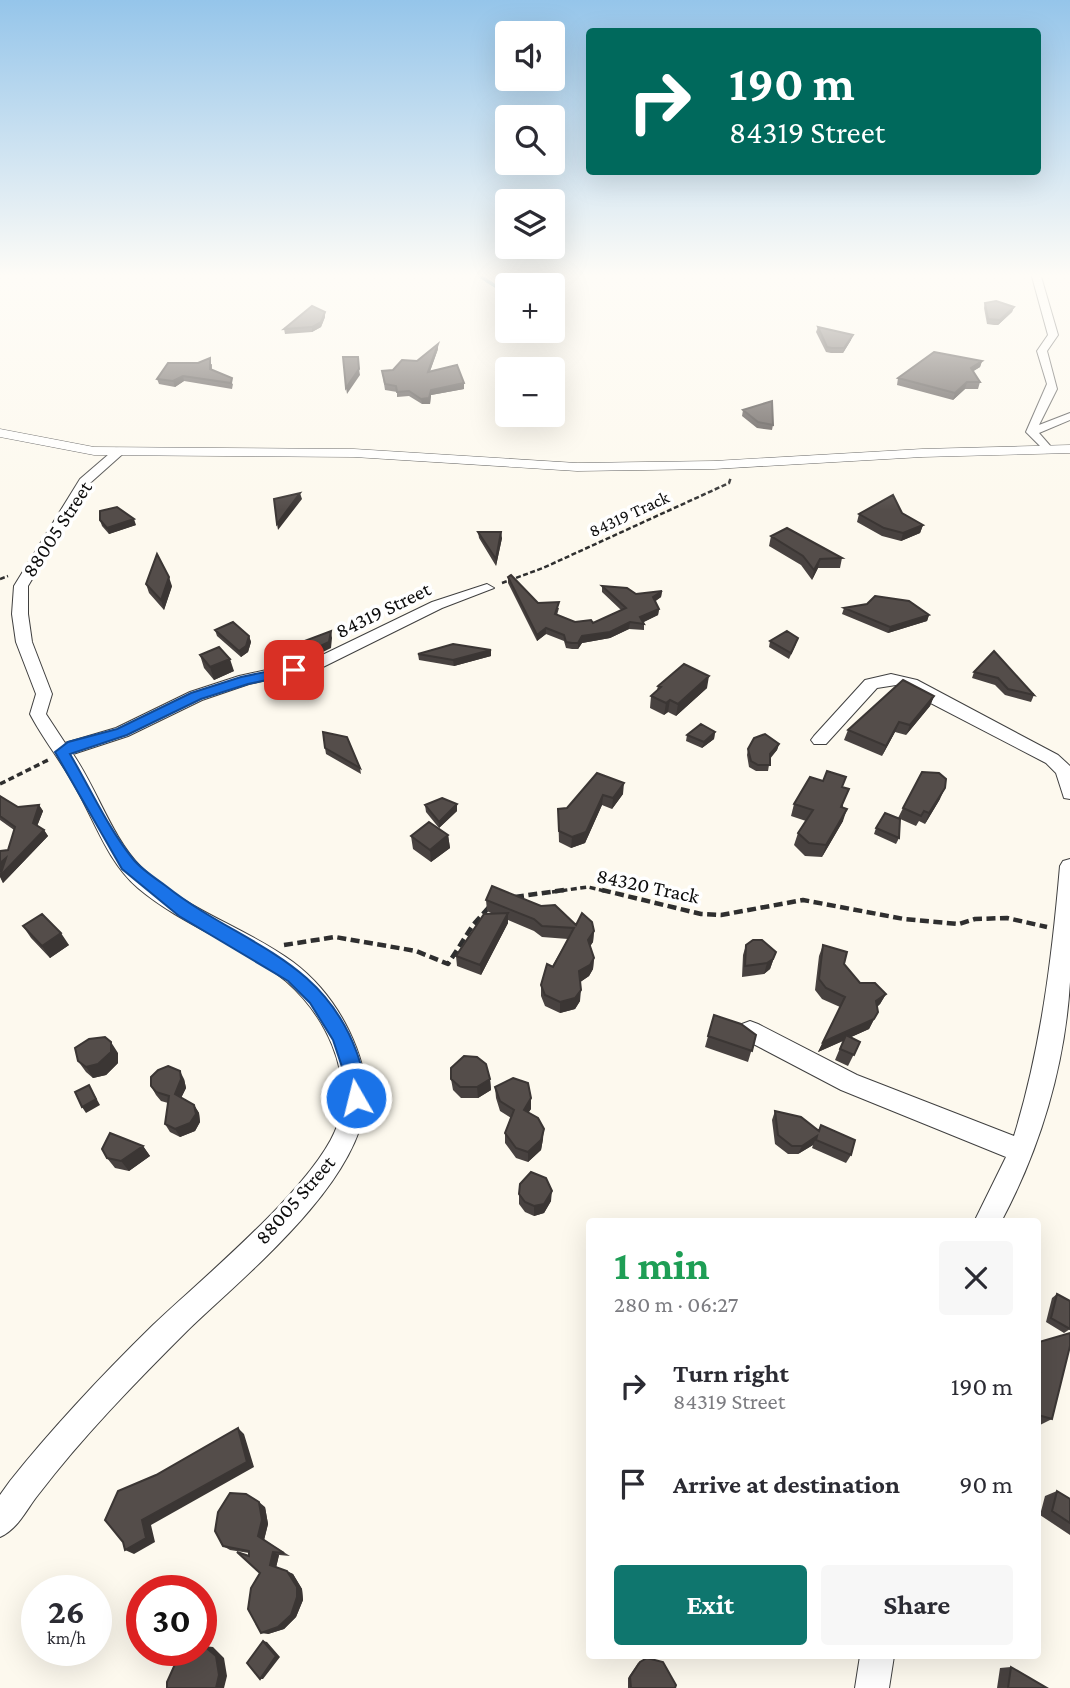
<!DOCTYPE html>
<html lang="en">
<head>
<meta charset="utf-8">
<style>
  :root { --surface:#fff; --page:#f7f7f7; --text:#2b2b33; --muted:#7c7c81; --accent:#0f766e }
  body { margin:0; font-family:"Crimson Pro",serif; background:var(--page); color:var(--text); height:100vh; display:flex; flex-direction:column; font-size:26px; white-space:nowrap }
  * { box-sizing:border-box; margin:0 }
  p { font-size:23px; color:var(--muted) }
  .icon { flex:none; width:38px; height:38px; fill:none; stroke:currentColor; stroke-width:2; stroke-linecap:round; stroke-linejoin:round }
  .map { position:relative; flex:1; overflow:hidden }
  .drawer { position:absolute; left:586px; top:1218px; width:455px; height:441px; display:flex; flex-direction:column; background:var(--surface); border-radius:7px; box-shadow:0 7px 28px #0002 }
  .drawer>* { flex:none }
  .hud { position:absolute; left:586px; top:28px; width:455px; height:147px; border-radius:7px; box-shadow:0 7px 28px #0002; background:#00695c; color:#fff; overflow:hidden }
  .controls { position:absolute; left:495px; top:21px; display:grid; gap:14px }
  .controls a { display:grid; place-items:center; width:70px; height:70px; border-radius:7px; background:var(--surface); box-shadow:0 7px 28px #0002; font-size:35px }
  .speed { position:absolute; left:21px; top:1575px; display:flex; gap:14px; font-size:35px; font-weight:700; text-align:center }
  .speed>* { display:grid; place-content:center; width:91px; height:91px; border-radius:50%; background:var(--surface); box-shadow:0 7px 28px #0002; line-height:1 }
  .speed small { font-size:18px; font-weight:400 }
  .speed .limit { border:10px solid #d22; background:#fff; color:#111 }
  .pin { position:absolute; display:grid; place-items:center; width:60px; height:60px; color:#fff; margin:-30px; border-radius:14px; box-shadow:0 4px 10px #0006 }
  .me { position:absolute; width:77px; margin:-38px; rotate:352deg; stroke-linejoin:round; filter:drop-shadow(0 0 5px #0008) }
  .turn { display:flex; align-items:center; gap:24px; height:147px; padding:0 28px; font-size:32px }
  .turn .icon { width:91px; height:91px; stroke-width:2.5 }
  .turn b { display:block; font-size:49px; line-height:60px }
  .round { display:grid; place-items:center; flex:none; width:74px; height:74px; border-radius:7px; background:var(--page) }
  .summary { display:flex; align-items:center; justify-content:space-between; height:119px; padding:0 28px }
  h1 { font-size:42px; font-weight:700; line-height:52px; color:#1e9e55 }
  .button { display:flex; gap:14px; margin-top:auto; padding:14px 28px }
  .button a { flex:1; height:80px; border-radius:7px; background:var(--accent); color:#fff; font-size:28px; font-weight:700; line-height:80px; text-align:center }
  .button a+a { background:var(--page); color:var(--text) }
  ul { padding:0; list-style:none }
  li { display:flex; align-items:center; gap:21px; height:98px; padding:0 28px }
  li div { flex:1 }
  li b { display:block; font-size:26px }
  li em { font-style:normal }
  .map>svg:first-child { display:block }
  .lines { fill:none; stroke-linecap:round; stroke-linejoin:round }
  .stream { stroke:#4998bd; stroke-width:3.5 }
  .minor-casing { stroke:#404040; stroke-width:2 }
  .tertiary-casing { stroke:#404040; stroke-width:1 }
  .path-far2 { stroke:#2f2f2f; stroke-width:2.5; stroke-dasharray:5 2.5; stroke-linecap:butt }
  .path-far1 { stroke:#2f2f2f; stroke-width:3.5; stroke-dasharray:6 3.5; stroke-linecap:butt }
  .path { stroke:#2f2f2f; stroke-width:4.5; stroke-dasharray:9 4.5; stroke-linecap:butt }
  .minor { fill:#fff; fill-rule:evenodd }
  .tertiary { fill:#fff; fill-rule:evenodd }
  .wall { fill:#484240 }
  .shaded-wall { fill:#3b3634 }
  .building { fill:#544d4a; stroke:#3b3634; stroke-width:2 }
  .route { fill:#1a73e8; stroke:#114b97; stroke-width:2 }
  .labels { text-anchor:middle; dominant-baseline:central; stroke-width:7; stroke-linejoin:round; paint-order:stroke }
  .far-street-label { font-size:18px; fill:#0d0d0d; stroke:#fff }
  .street-label { font-size:21px; fill:#0d0d0d; stroke:#fff }
</style>
</head>
<body>
<div class="map">
<svg width="1070" height="1688" viewBox="0 0 1070 1688">
  <rect width="100%" height="100%" fill="#fdf9ee"/>
  <g class="lines">
    <path class="stream" d="M475,273l33,21"/>
    <defs>
      <path id="minor" d="M1031,273h9l18,62 -11,16 10,38 -18,36 31,-12v7l-31,13 14,16 -6,4 -21,-21 21,-48 -10,-33 11,-16z
        M116,448l10,3 -37,33 -61,102v28l4,28 20,52 -6,20 19,29 51,-15 74,-36 49,-16 73,-16 120,-58 55,-18 7,4 -52,20 -119,59 -74,17 -47,16 -74,36 -55,18c24,35 39,84 68,113 43,43 103,59 152,95 24,18 43,42 56,69 11,23 20,50 16,76 -11,81 -121,169 -178,224 -52,52 -104,105 -149,164 -12,15 -20,34 -38,42v-42l10,-14c44,-55 92,-106 143,-156 47,-45 167,-143 185,-202 15,-52 -13,-108 -52,-142 -45,-37 -103,-55 -148,-93 -30,-26 -42,-64 -61,-98 -14,-27 -33,-49 -47,-76l6,-20 -20,-52 -4,-28 2,-28 66,-107z
        M891,674l26,6 141,75 12,11v33l-6,-1 -8,-25 -10,-10 -150,-78 -19,3 -51,56h-12l-3,-4 3,-4 51,-56z
        M1070,859c0,40 0,82 0,123 -5,84 -30,167 -69,240h-27l32,-65 -165,-67 -99,-52 -3,-7 3,-7 8,-3 8,3 99,51 157,61c27,-88 38,-178 46,-270l3,-5z
        M860,1656h34l-5,32h-34z"/>
      <path id="tertiary" d="M0,429l94,18 260,2 223,14 137,-2 208,-12 148,-4v8l-148,4 -208,12 -137,2 -223,-14 -260,-2 -94,-18z"/>
    </defs>
    <use href="#minor" class="minor-casing"/>
    <use href="#tertiary" class="tertiary-casing"/>
    <path class="path-far2" d="M0,579l8,-3
      M502,583l41,-15 186,-85 2,-6"/>
    <path class="path-far1" d="M0,784l48,-24
      M552,892l36,-5 21,5"/>
    <path class="path" d="M602,890l99,24 20,1 82,-15 101,19 55,5 16,-5 32,-1 40,9
      M515,897l49,-7
      M284,945l51,-8 81,14 32,13 25,-39 17,-19"/>
    <use href="#minor" class="minor"/>
    <use href="#tertiary" class="tertiary"/>
  </g>
  <path class="wall" d="M985,303l29,4 -2,5 -14,13h-4l-7,-1 -3,-16z
    M325,312v5l-4,10 -9,5 -27,2 -1,-5z
    M818,327l33,13 -8,13h-12l-5,-1 -10,-20z
    M438,349l-8,22 34,18 -33,6 -1,9h-8l-13,-8 -12,1v-5l-12,-2 -3,-19 11,-1 24,-9z
    M982,361l-2,6 -7,4 7,11 -2,7h-13l-12,11 -56,-15 1,-7z
    M212,364v5l21,15 -1,5 -48,-8 -9,6 -16,-3 -2,-5z
    M743,410l30,15 -1,5 -15,-2 -15,-12z
    M902,513l21,12 -3,8 -19,8 -19,-5 -25,-14 2,-8z
    M100,520l36,5 -27,9 -7,-8z
    M478,532l24,6 -6,28 -17,-28z
    M771,536l71,22 -2,10h-22l-6,12 -11,-15 -32,-19z
    M508,577l30,26 21,5 -2,7 18,7 18,1 28,-13 -19,-18v-6l34,8 26,-3 -1,6 -6,4 4,8 -1,6 -15,7 1,2v6l-15,-1 -19,9 -28,5 -4,6h-6l-6,-1 -2,-7 -18,-7 -9,7 -29,-58z
    M146,584l26,2 -8,24 -15,-17z
    M844,608l85,7 -2,6 -39,12 -46,-19z
    M215,630l34,6 2,6 -3,10 -7,5 -24,-21z
    M770,641l26,3 -7,15 -20,-12z
    M994,651l40,44 -3,7 -26,-7 -10,-10 -23,-7 2,-6z
    M418,654l73,2 -37,10 -35,-6z
    M200,655l34,16 -20,9 -10,-12z
    M658,686l49,2 -31,28 -8,-4 -4,3 -14,-7 1,-12 6,-6z
    M934,696l-4,10 -24,29 -11,-3 -13,24 -38,-16 4,-10z
    M715,732l-1,7 -12,9 -16,-7 1,-6z
    M779,744l-2,6 -7,9 -2,12h-12l-7,-4 -2,-12 1,-6z
    M325,748l35,20 1,6 -35,-20z
    M597,773l26,21 -11,15 -10,-4 -17,38 -14,5 -12,-6 -1,-33 9,-1z
    M843,787v34l-21,36 -17,-1 -11,-11 4,-12 8,-12 -15,-5 3,-12z
    M0,796l18,11 21,-2 4,6 -6,15 7,4 4,6 -45,47 -3,-6v-2l14,-45 -14,-10z
    M940,799l-15,25 -6,-3 -3,5 -18,-8 5,-10z
    M425,805l32,6 -18,17 -13,-16z
    M876,828l23,10 -3,6 -22,-10z
    M448,835l2,13 -19,14 -18,-13 -2,-13z
    M486,900l108,31 -1,11 -3,4 4,12 -1,11 -4,7 -9,6v19l-5,8 -15,4 -15,-7 -4,-10v-11l27,-46 -26,-2 -8,-6 -26,-11v3l-27,52 -24,-9 -1,-10 37,-42 -6,-3z
    M23,926l46,19 -19,13 -19,-20z
    M746,945l30,7 -6,17 -6,5 -22,3 1,-22z
    M823,945l21,19 16,19 26,11 -6,10 -3,3 1,5 -9,17 -18,8 9,5 -12,24 -13,-6 8,-19 -25,11 22,-45 -18,-8 -7,-9 4,-34z
    M714,1015l42,20 -8,27 -43,-15z
    M118,1053v10l-12,12 -13,3 -7,-6 -8,-11z
    M184,1079l2,9 -5,10 13,7 5,8 1,9 -5,9 -15,6 -10,-5 -5,-8 3,-21 -7,-2 -5,-6 -5,-9z
    M451,1079h39l1,11 -13,8h-17l-8,-8z
    M495,1087l36,22 -3,3 15,27 -2,11 -13,12 -12,-4 -11,-15v-10l6,-15 -11,-7 -4,-13z
    M775,1111l43,20 3,-6 30,30 -5,8 -34,-15 1,-3 -15,9h-10l-13,-10 -3,-24z
    M143,1146l7,10 -21,15 -14,-3 -8,-10z
    M519,1194l32,7 -7,12 -10,3 -9,-4 -6,-8z
    M1057,1294l13,35 -6,4 -18,-11 6,-24z
    M1039,1342l13,77 -12,6 -2,-1v-81z
    M1057,1491l13,8v36l-30,-20 5,-19z
    M265,1507l3,17 -4,16 26,16 -11,-1 -3,12 17,7 9,15 1,11 -7,17 -12,12 -16,5 -8,-61 -11,-17v-3l-19,-3 -7,-4z
    M647,1658l28,30h-47v-10l10,-15z
    M1011,1667l36,21h-50l3,-20z"/>
  <path class="shaded-wall" d="M1014,307l-2,5 -14,13 2,-5z
    M325,312v5l-4,10 -9,5v-5z
    M853,335l-2,5 -8,13 1,-5z
    M438,344v5l-10,28v-5z
    M982,361l-2,6 -11,7 2,-6z
    M359,369l1,6 -13,19 -1,-6z
    M183,376l1,5 -9,6 -2,-6z
    M967,382l-2,7 -12,11 2,-7z
    M464,383v6l-33,6 -1,9h-8l-1,-5 10,-9z
    M300,493l2,6 -24,31 -1,-6z
    M134,519l2,6 -27,9 -2,-6z
    M923,525l-3,8 -19,8 2,-8z
    M501,532l1,6 -6,28v-7z
    M820,559l-2,9 -6,12 2,-10z
    M169,577l3,9 -8,24 -3,-10z
    M662,591l-1,6 -8,6v-6z
    M659,609l-1,6 -18,9v-7z
    M929,615l-2,6 -39,12 2,-6z
    M630,622l-1,7 -19,9 -28,5 -4,6v-6l4,-7z
    M546,628v6l-9,7v-6z
    M331,631l1,7 -1,10 -20,10 -25,5 -1,-6z
    M249,636l2,6 -3,10 -7,5 -2,-6z
    M491,650v6l-37,10 -1,-6z
    M230,659l4,12 -20,9 -4,-13z
    M709,676l-2,12 -31,28 2,-12z
    M934,696l-4,10 -24,29 4,-10z
    M670,700l-2,12 -4,3 2,-12z
    M899,722l-4,10 -13,24 4,-10z
    M715,732l-1,7 -12,9 2,-6z
    M779,744l-2,6 -9,10 2,-6z
    M624,783l-1,11 -11,15 1,-11z
    M945,788l-5,11 -15,25 4,-11z
    M603,795l-1,10 -17,38 -14,5 1,-11z
    M457,804v7l-18,17v-6z
    M39,805l4,6 -7,18 -3,-6z
    M847,809l-4,12 -21,36 4,-12z
    M44,830l4,6 -45,47 -3,-7z
    M448,835l2,13 -19,14 -1,-12z
    M6,858l3,6 -9,9v-10z
    M508,913v10l-27,52 -1,-10z
    M594,931l-1,11 -6,9 1,-11z
    M61,933l8,12 -19,13 -8,-12z
    M776,952l-6,17 -6,5 3,-11z
    M594,958l-1,11 -4,7 -10,7v-12z
    M581,990l-1,11 -5,8 -15,4v-11z
    M886,994l-6,10 -9,8 5,-11z
    M874,1019l-5,10 -51,23 5,-10z
    M111,1042l7,11v10l-12,12 -13,3 -7,-11z
    M180,1071l4,8 2,9 -7,14 -4,-8z
    M490,1079l1,11 -13,8 -1,-11z
    M89,1085l11,20 -14,8 -4,-6z
    M531,1098v11l-7,11v-10z
    M194,1105l5,8 1,9 -5,9 -15,6 -5,-8z
    M544,1129l-1,10 -2,11 -13,12v-10z
    M817,1136l-4,9 -15,9 4,-8z
    M143,1146l7,10 -21,15 -8,-10z
    M552,1191l-1,10 -7,12 -10,3v-10z
    M238,1428l6,6 10,33 -103,58 4,17 -21,12 -9,-4 17,-30z
    M259,1502l6,5 3,17 -4,16 -6,-4z
    M273,1552l6,3 -3,13 -6,-3z
    M287,1571l6,3 9,15 1,11 -7,17 -12,12 -16,5 -7,-1z
    M263,1641l4,1 13,15 -17,22h-3z
    M204,1646l9,1 11,11 3,18 -3,12h-8z"/>
  <path class="building" d="M996,301l18,6 -14,13 -12,-1 -3,-16z
    M312,306l13,6 -4,10 -9,5 -28,2z
    M818,327l35,8 -9,13h-12l-5,-1z
    M438,344l-10,28 29,-7 7,18 -33,7 -2,8 -8,1 -12,-8 -12,1 -1,-6 -11,-2 -3,-13 11,-1 9,-10 15,1z
    M934,352l48,9 -11,7 9,14h-13l-12,11 -57,-15z
    M343,357h15l1,12 -13,19z
    M210,358v11l22,9 -1,5 -48,-7 -10,5 -16,-2 11,-16h30z
    M772,401l1,24 -15,-3 -15,-12z
    M300,493l-23,31 -3,-25z
    M893,495l9,18 21,12 -20,8 -19,-5 -25,-14z
    M117,507l17,12 -27,9 -7,-8v-9z
    M787,528l55,30 -22,1 -6,11 -11,-14 -32,-20z
    M478,532h23l-5,27z
    M157,554l12,23 -8,23 -15,-16z
    M511,575l27,28 21,-1 -4,12 20,8 16,-2 2,3 33,-15 -24,-22 25,2 9,6 26,-3 -9,6 6,12 -19,8 4,7 -14,-2 -20,10 -28,4 -4,7h-6l-6,-1 -2,-7 -18,-7 -9,7 -29,-58z
    M875,596l34,5 20,14 -39,12 -46,-19 23,-4z
    M233,622l16,14 -3,10 -7,5 -24,-21z
    M331,631l-2,11 -19,9 -25,6 -2,-8z
    M787,631l11,7 -7,15 -21,-12z
    M453,644l38,6 -38,10 -35,-6z
    M219,647l11,12 -20,8 -10,-12z
    M994,651l40,44 -26,-6 -10,-11 -24,-6z
    M684,664l25,12 -31,28 -8,-4 -4,3 -15,-7 10,-9 -3,-1z
    M903,680l31,16 -24,29 -11,-3 -13,24 -38,-16z
    M701,724l14,8 -11,10 -17,-7z
    M323,732l24,5 13,31 -35,-20z
    M765,734l14,10 -9,10v11h-12l-7,-4 -3,-12 6,-11z
    M827,771l19,6 -4,10 7,2 -8,18 6,2 -21,36 -17,-2 -11,-10 15,-23 -19,-6 16,-27 13,4z
    M922,772l17,1 7,6 -1,9 -16,25 -5,-2 -3,5 -18,-8z
    M597,773l27,10 -11,15 -10,-3 -17,37 -14,5 -13,-6 -1,-22 9,-1z
    M0,796l18,11 21,-2 -6,18 11,7 -44,46 6,-18 -6,5v-12l8,-1 7,-23 -15,-11z
    M442,798l15,6 -18,18 -14,-17z
    M885,813l15,6 -1,19 -23,-10z
    M429,822l19,13 -18,15 -19,-14z
    M492,886l49,20 14,-1 21,20 6,-12 10,9 2,9 -6,9 6,18 -4,7 -11,6 2,19 -6,8 -15,4 -15,-7 -4,-10 6,-21 6,3 21,-39 -32,-2 -8,-7 -48,-19z
    M508,913l-28,52 -24,-9 28,-42z
    M42,914l19,19 -19,13 -19,-20z
    M753,940h9l14,12 -3,7 -6,4 -22,3 1,-21z
    M823,945l24,7 -3,12 16,19h15l11,11 -10,7 2,11 -4,7 -51,23 22,-45 -19,-9 -7,-9z
    M714,1015l27,9 15,11 -4,16 -44,-15z
    M846,1035l14,7 -6,13 -14,-6z
    M105,1037l6,5v10l-13,12 -12,3 -8,-6 -3,-13 14,-9z
    M464,1056l13,1 9,7 4,15 -13,8h-17l-9,-8v-11z
    M168,1066l12,5 1,8 -6,15 19,11 2,9 -6,9 -15,6 -10,-5 4,-28 -13,-4 -5,-6v-9l7,-7z
    M513,1078l15,5 3,15 -7,12 14,8 6,11 -3,11 -13,12 -12,-4 -11,-15 9,-23 -14,-9 -5,-14z
    M89,1085l7,14 -14,8 -7,-15z
    M775,1111l26,6 18,14 2,-6 34,15 -4,15 -35,-15 1,-4 -15,10h-10l-14,-11z
    M110,1133l33,13 -22,15 -14,-3 -5,-9z
    M531,1172l15,6 6,13 -8,13 -10,2 -9,-4 -6,-8 1,-10z
    M1057,1294l13,7v28l-19,-11z
    M1070,1333v13l-18,73 -14,-4v-42l2,-1 -2,-9v-14l1,-7z
    M238,1428l9,34 -105,58 4,18 -21,12 -2,-8 -18,-22 13,-29 38,-16z
    M1057,1491l13,8v24l-18,-12z
    M230,1493l16,1 13,8 3,18 -4,16 26,17 -11,-1 -3,13 17,6 10,16v10l-6,18 -13,12 -17,6 -13,-24 3,-21 9,-15 -23,-21 12,4v-5l-26,-5 -8,-15 3,-19z
    M263,1641l13,15 -16,23 -13,-16z
    M201,1646h3l12,10 3,19 -3,13h-49v-6l13,-29 7,-3h14z
    M647,1658l16,4 13,23 -1,3h-44l-1,-11 10,-15z
    M1011,1667l36,21h-39z"/>
  <linearGradient id="sky" x2="0" y2="1"><stop stop-color="#95c5ea"/><stop offset="0.54" stop-color="#fefcf7"/><stop offset="1" stop-color="#fefcf7" stop-opacity="0"/></linearGradient>
  <rect width="1070" height="510" fill="url(#sky)"/>
  <path class="route" d="M294,666l6,4 -1,3 -51,11 -47,15 -74,36 -57,19c20,34 38,74 63,105 8,10 22,19 33,27 73,58 156,70 191,167 5,15 13,37 6,52l-7,2 -7,-2 -6,-35 -10,-30 -23,-37 -22,-22 -109,-65 -57,-47 -67,-117 13,-10 49,-13 74,-36 50,-16z"/>
  <g class="labels">
    <g class="far-street-label">
      <text transform="translate(629 514) rotate(-25)">84319 Track</text>
    </g>
    <g class="street-label">
      <text transform="translate(57 529) rotate(-57)">88005 Street</text>
      <text transform="translate(383 610) rotate(-26)">84319 Street</text>
      <text transform="translate(648 886) rotate(12)">84320 Track</text>
      <text transform="translate(295 1200) rotate(-49)">88005 Street</text>
    </g>
  </g>
</svg>
<div class="controls">
<a><svg class="icon" aria-label="sound" viewBox="0 0 24 24"><path d="M4 9h4l5-4v14l-5-4H4zM17 9q2 3 0 6"/></svg></a>
<a><svg class="icon" aria-label="search" viewBox="0 0 24 24"><circle cx="10" cy="10" r="6"/><path d="M15 15l6 6"/></svg></a>
<a><svg class="icon" aria-label="layers" viewBox="0 0 24 24"><path d="M12 4l9 5-9 5-9-5zM3 14l9 5 9-5"/></svg></a>
<a>+</a>
<a>−</a>
</div>
<div class="speed"><div>26<small>km/h</small></div><div class="limit">30</div></div>
<div class="pin" style="left:294px;top:670px;background:#d93025"><svg class="icon" aria-label="arrive" viewBox="0 0 24 24"><path d="M6 21V4h12l-3 4 3 4H6"/></svg></div>
<svg class="me" style="left:356px;top:1098px" viewBox="-20 -20 40 40"><circle r="17" fill="#1a73e8" stroke="#fff" stroke-width="3"/><path d="M0-11L8 9 0 5-8 9z" fill="#fff"/></svg>
<div class="hud">
<div class="turn"><svg class="icon" aria-label="right" viewBox="0 0 24 24"><path d="M7 20v-9h11M14 6l5 5-5 5"/></svg><div><b>190 m</b>84319 Street</div></div>
</div>
<section class="drawer">
<div class="summary"><div><h1>1 min</h1><p>280 m · 06:27</p></div><a class="round"><svg class="icon" aria-label="close" viewBox="0 0 24 24"><path d="M6 6l12 12M18 6L6 18"/></svg></a></div>
<ul>
<li><svg class="icon" aria-label="right" viewBox="0 0 24 24"><path d="M7 20v-9h11M14 6l5 5-5 5"/></svg><div><b>Turn right</b><p>84319 Street</p></div><em>190 m</em></li>
<li><svg class="icon" aria-label="arrive" viewBox="0 0 24 24"><path d="M6 21V4h12l-3 4 3 4H6"/></svg><div><b>Arrive at destination</b></div><em>90 m</em></li>
</ul>
<div class="button"><a>Exit</a><a>Share</a></div>
</section>
</div>
</body>
</html>
